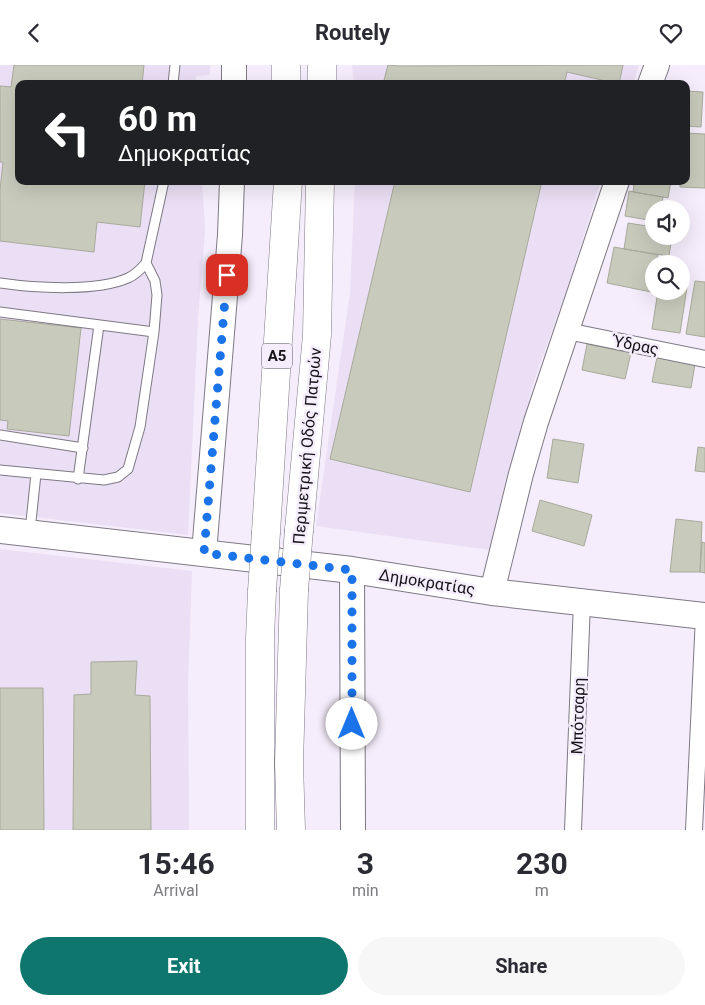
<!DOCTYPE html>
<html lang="en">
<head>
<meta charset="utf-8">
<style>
  :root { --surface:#fff; --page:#f7f7f7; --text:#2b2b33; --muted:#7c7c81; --accent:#0f766e }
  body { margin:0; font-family:Roboto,sans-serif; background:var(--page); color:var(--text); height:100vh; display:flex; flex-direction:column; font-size:19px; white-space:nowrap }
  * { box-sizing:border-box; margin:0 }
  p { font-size:16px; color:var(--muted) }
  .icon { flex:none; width:28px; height:28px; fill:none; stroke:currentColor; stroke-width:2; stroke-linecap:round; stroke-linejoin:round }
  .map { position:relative; height:765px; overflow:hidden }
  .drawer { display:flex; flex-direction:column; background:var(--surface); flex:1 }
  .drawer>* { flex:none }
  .banner { position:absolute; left:15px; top:15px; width:675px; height:105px; border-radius:10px; box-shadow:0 5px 20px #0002; background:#202124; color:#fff; overflow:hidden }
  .tools { position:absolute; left:645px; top:135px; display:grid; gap:10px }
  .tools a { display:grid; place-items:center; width:45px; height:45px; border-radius:50%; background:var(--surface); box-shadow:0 5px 20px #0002; font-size:25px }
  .pin { position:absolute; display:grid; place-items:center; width:42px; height:42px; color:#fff; margin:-21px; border-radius:10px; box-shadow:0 2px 8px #0006 }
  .me { position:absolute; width:55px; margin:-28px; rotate:0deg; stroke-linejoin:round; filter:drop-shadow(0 0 4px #0008) }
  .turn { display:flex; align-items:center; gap:18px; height:105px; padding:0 20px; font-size:22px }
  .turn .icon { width:65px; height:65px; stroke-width:2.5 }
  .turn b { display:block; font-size:35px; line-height:42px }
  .eta { display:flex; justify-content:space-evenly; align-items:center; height:85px; text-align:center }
  .eta b { font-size:30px; font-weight:700; line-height:35px }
  .button { display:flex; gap:10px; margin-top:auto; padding:10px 20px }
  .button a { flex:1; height:58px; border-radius:30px; background:var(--accent); color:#fff; font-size:20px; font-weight:700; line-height:58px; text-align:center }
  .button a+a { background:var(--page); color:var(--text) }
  header { display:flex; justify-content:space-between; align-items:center; height:65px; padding:0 20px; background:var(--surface); font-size:22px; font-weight:700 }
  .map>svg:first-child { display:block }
  .built { fill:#eadff4 }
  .building { fill:#c8cabc; stroke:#a8aa9c }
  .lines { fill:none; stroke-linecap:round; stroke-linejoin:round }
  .lane-casing { stroke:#7e7884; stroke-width:11 }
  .street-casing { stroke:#7e7884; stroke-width:18 }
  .secondary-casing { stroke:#7e7884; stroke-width:26 }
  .primary-casing { stroke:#7e7884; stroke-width:28 }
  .highway-casing { stroke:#7e7884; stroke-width:29 }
  .lane { stroke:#fff; stroke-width:9 }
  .street { stroke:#fff; stroke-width:16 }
  .secondary { stroke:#fff; stroke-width:24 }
  .primary { stroke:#fff; stroke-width:26 }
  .highway { stroke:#fff; stroke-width:28 }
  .highway-bridge-casing { stroke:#7e7884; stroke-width:29; stroke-linecap:butt }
  .highway-bridge { stroke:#fff; stroke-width:28 }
  .route { stroke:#1a73e8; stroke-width:9; stroke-dasharray:0 16.2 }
  .labels { text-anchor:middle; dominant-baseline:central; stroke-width:5; stroke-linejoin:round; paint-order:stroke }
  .shield { fill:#f5edfb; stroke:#58545b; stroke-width:1 }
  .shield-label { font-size:15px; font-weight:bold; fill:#151317 }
  .street-label { font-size:16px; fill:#151317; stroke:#f5edfb }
</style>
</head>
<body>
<header><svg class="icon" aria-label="back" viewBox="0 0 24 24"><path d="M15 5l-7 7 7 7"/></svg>Routely<svg class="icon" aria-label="heart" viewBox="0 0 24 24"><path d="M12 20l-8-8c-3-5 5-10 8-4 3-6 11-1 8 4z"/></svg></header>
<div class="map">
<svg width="705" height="765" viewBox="0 0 705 765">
  <rect width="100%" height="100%" fill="#f5edfb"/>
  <path class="built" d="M0,0h210v10l-14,1 -1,8h-176v97h168l1,2h14l3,47 -7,90 -10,215 -188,-22z
    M352,0h287l-6,19h-279z
    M355,116h246l-34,108 -34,95 -43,166 -174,-24 34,-233z
    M0,484l192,22 -4,113 1,146h-189z"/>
  <path class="building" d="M14,0h130l-2,19h-123v97h126l-5,46 -43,-5 -3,30 -94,-11v-51l3,-28h-3v-76l11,1z
    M388,0l11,1 224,-1 -4,19 -52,-12 -3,12h-181z
    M686,26l17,1 -2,35 -15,-1z
    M686,68l19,1v54l-25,-1v-6h6z
    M395,116h147l-72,311 -140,-33z
    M625,116h46l-3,17 -35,-6 1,-7 -9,-2z
    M629,126l34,6 -2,12h-7v12l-29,-5z
    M654,156v15h18l-3,20 -45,-7 4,-26 25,4z
    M614,182l44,8 -2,9h-2v14l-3,14 -44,-9z
    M681,215l7,1 -8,52 -28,-4 6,-38h23z
    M695,216l10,1v55l-19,-3z
    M0,254l81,9 -12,108 -62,-7 1,-8 -8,-1z
    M587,279l44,9 -6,26 -43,-9z
    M657,292l38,7 -4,24 -39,-6z
    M553,374l31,5 -6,39 -31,-5z
    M698,382l7,1v24l-10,-1z
    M540,435l52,15 -8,31 -52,-15z
    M676,454l26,3 -2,50h-30z
    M702,477l3,1v30l-5,-1z
    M137,596l-2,34 15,1 1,134h-78l1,-135 17,-1v-32z
    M0,623h43l1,142h-44z"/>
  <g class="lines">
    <defs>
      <path id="lane" d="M173,19l2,-19
        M0,218c34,5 97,9 128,-5 7,-3 13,-9 18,-15l18,-82
        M0,247l154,20
        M0,370l83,13
        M0,405l104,10 14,-3 10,-8 12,-42 14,-95 3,-37 -2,-14 -9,-18
        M78,414l21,-154
        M30,466l6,-57"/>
      <path id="street" d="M567,266l138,28
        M573,765l9,-228
        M694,765l10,-214"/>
      <path id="secondary" d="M234,0v19
        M650,19l7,-19
        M204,488l26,-318 2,-54
        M352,505l1,260
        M492,527l29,-118 15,-52 81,-241"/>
      <path id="primary" d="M0,465l352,40 140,22 213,24"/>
      <path id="highway" d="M286,0v19
        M322,19v-19
        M299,465l18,-195 3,-154
        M266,467l22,-351
        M260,765v-192l2,-47
        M291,765l-2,-67 5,-173"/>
    </defs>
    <use href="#lane" class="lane-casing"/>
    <use href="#street" class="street-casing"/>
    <use href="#secondary" class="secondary-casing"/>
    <use href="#primary" class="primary-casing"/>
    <use href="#highway" class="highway-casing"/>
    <use href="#lane" class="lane"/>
    <use href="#street" class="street"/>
    <use href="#secondary" class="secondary"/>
    <use href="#primary" class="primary"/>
    <use href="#highway" class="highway"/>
    <defs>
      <path id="highway-bridge" d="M294,525l5,-60
        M262,526l4,-59"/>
    </defs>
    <use href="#highway-bridge" class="highway-bridge-casing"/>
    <use href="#highway-bridge" class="highway-bridge"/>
  </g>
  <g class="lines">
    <path class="route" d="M227,210l-23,278 148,17v154"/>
  </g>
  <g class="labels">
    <rect class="shield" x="262" y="278.5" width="30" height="25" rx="4"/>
    <g class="shield-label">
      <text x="277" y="291">Α5</text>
    </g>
    <g class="street-label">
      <text transform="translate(636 280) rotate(11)">Ύδρας</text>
      <text transform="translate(307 381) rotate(-85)">Περιμετρική Οδός Πατρών</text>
      <text transform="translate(427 517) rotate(9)">Δημοκρατίας</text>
      <text transform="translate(578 651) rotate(-88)">Μπότσαρη</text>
    </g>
  </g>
</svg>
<div class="tools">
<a><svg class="icon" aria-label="sound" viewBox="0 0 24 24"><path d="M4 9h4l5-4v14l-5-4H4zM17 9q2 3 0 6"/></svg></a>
<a><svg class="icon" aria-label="search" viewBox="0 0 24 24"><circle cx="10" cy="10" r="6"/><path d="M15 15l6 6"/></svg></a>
</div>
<div class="pin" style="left:227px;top:210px;background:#d93025"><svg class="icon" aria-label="arrive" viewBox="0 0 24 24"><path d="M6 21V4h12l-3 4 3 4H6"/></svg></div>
<svg class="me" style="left:352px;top:659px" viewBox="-20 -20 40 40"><circle r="19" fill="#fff"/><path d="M0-13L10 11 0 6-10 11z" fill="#1a73e8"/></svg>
<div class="banner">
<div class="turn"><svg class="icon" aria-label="left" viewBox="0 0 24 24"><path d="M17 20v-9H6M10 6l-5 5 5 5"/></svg><div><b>60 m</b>Δημοκρατίας</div></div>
</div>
</div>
<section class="drawer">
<div class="eta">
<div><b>15:46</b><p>Arrival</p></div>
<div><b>3</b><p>min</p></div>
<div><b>230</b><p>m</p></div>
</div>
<div class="button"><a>Exit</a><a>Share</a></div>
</section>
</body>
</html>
